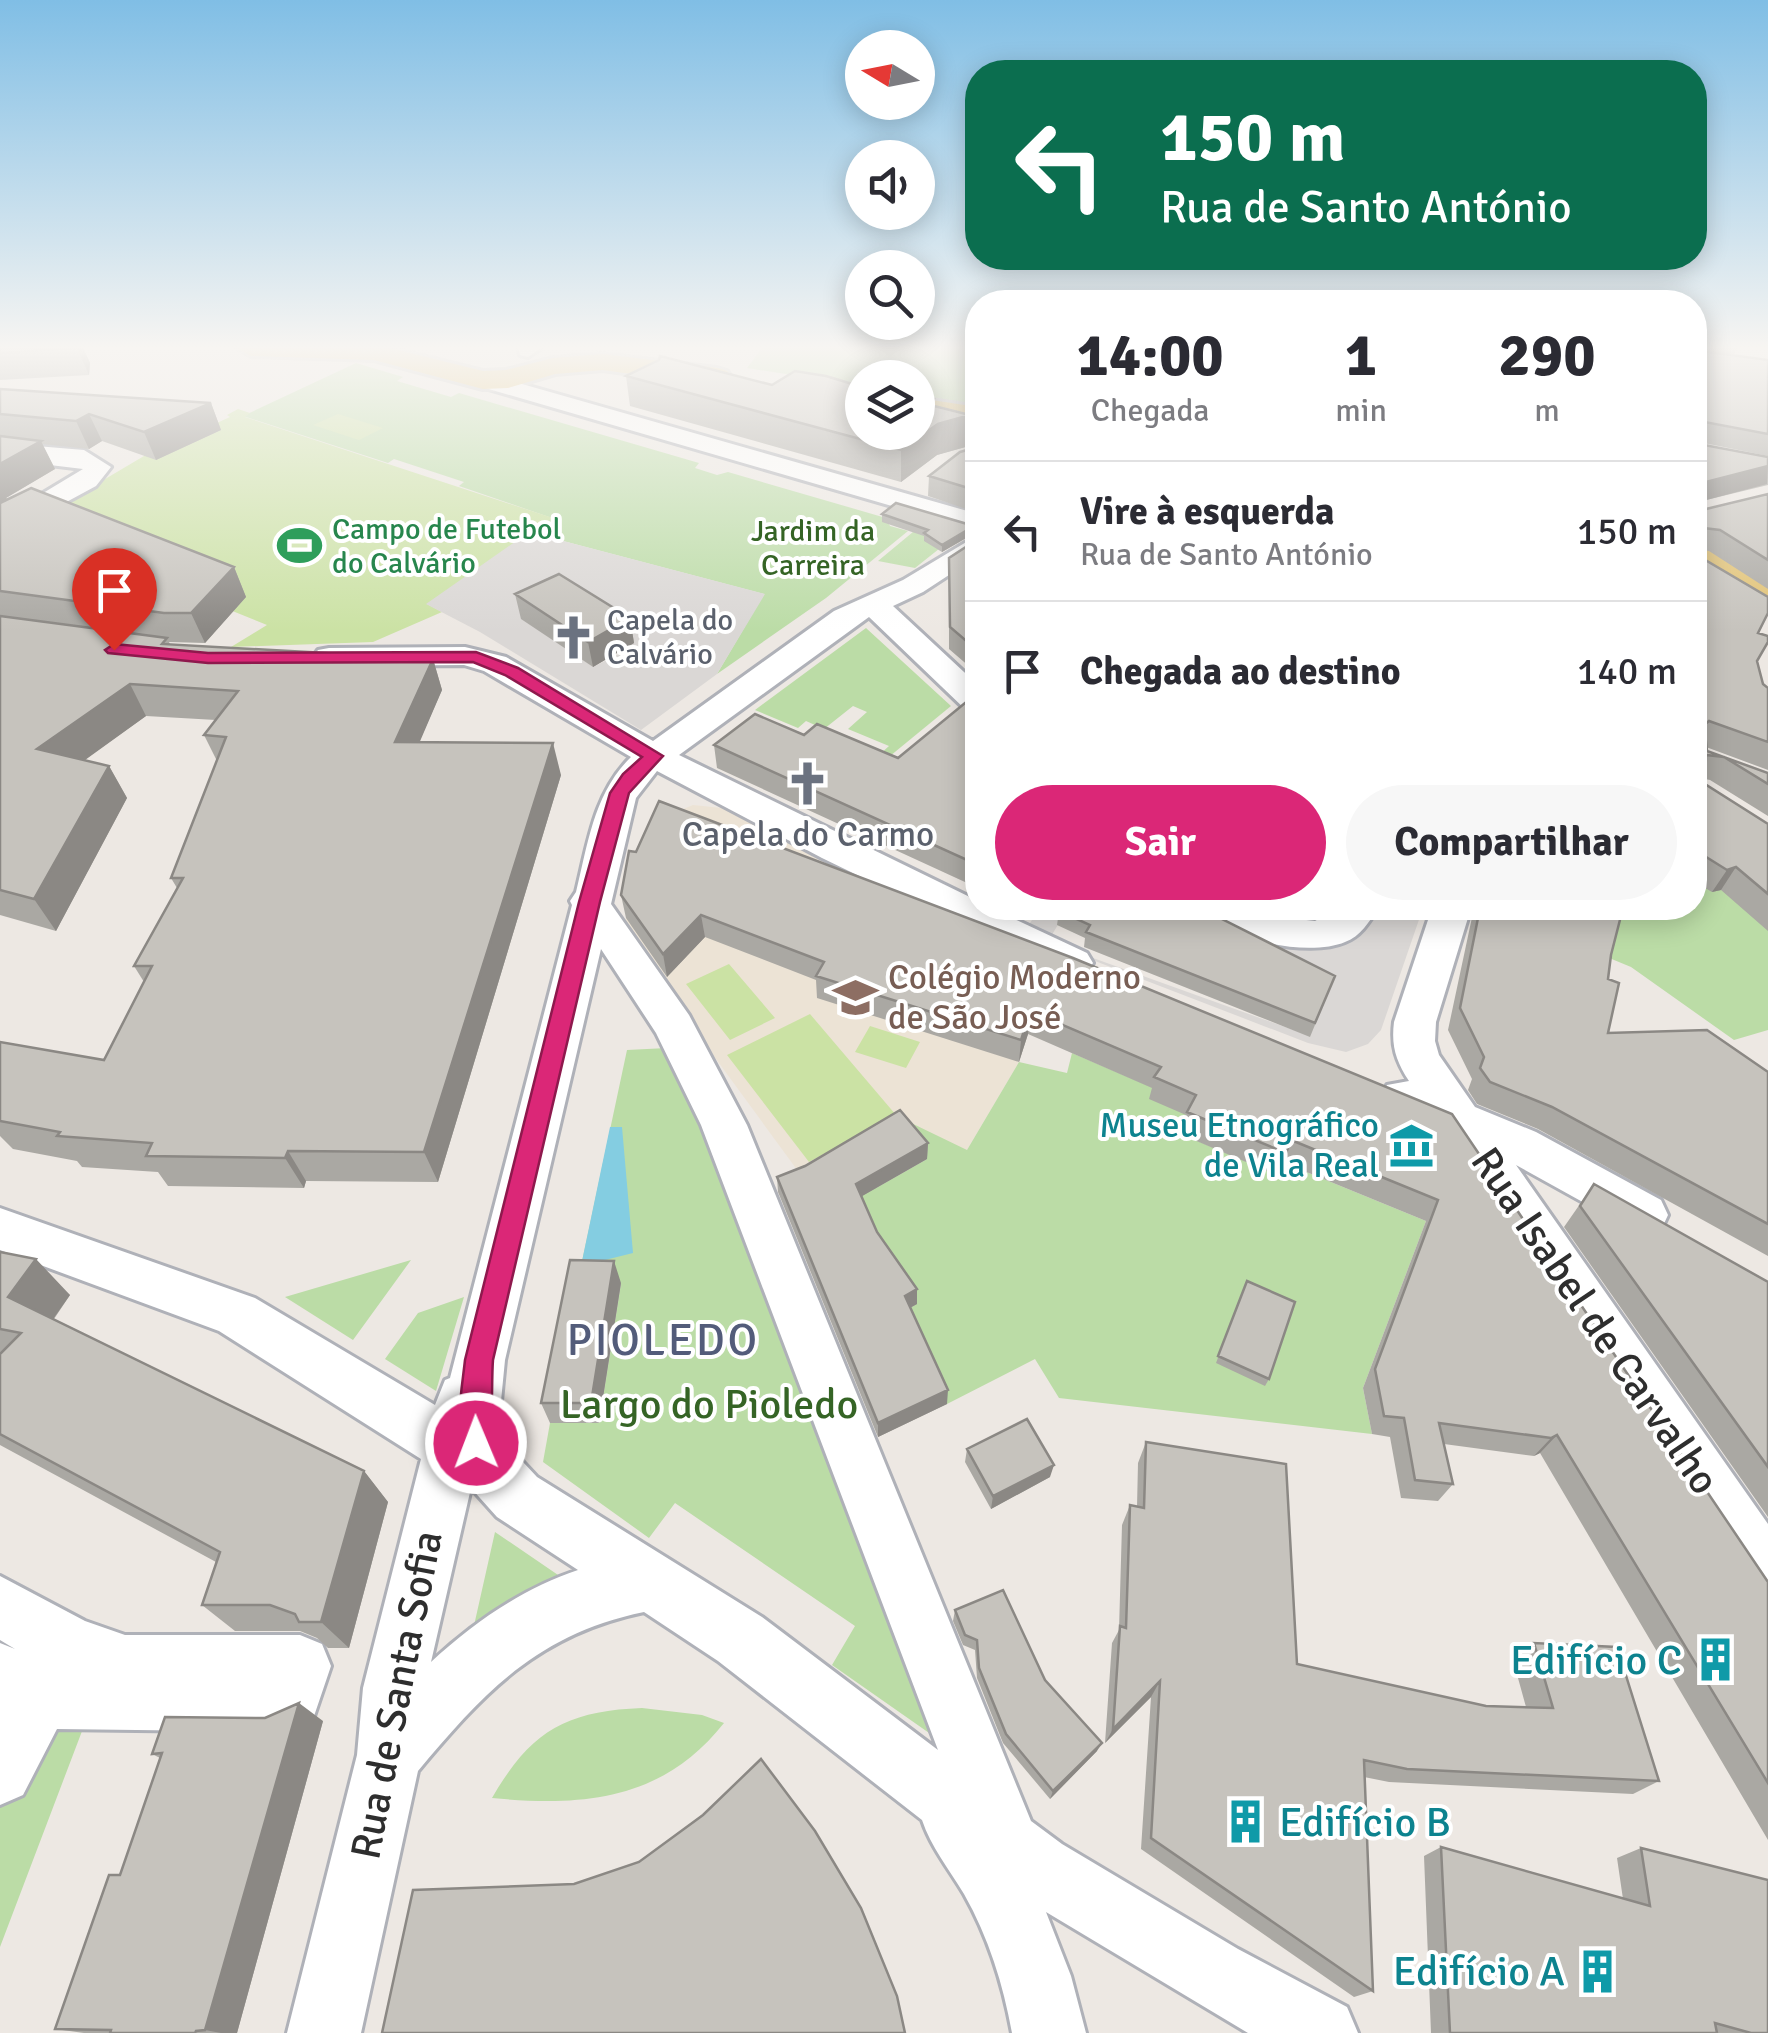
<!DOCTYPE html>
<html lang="pt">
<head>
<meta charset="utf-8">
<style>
  :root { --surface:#fff; --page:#f7f7f7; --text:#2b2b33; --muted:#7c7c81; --line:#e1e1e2; --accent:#db2777 }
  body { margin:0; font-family:Signika,sans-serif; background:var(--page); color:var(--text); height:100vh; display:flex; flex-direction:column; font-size:38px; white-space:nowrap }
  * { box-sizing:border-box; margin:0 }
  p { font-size:32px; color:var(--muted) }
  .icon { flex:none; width:55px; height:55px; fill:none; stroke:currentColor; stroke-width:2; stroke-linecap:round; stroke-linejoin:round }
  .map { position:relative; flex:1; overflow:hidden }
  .details { position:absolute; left:965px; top:290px; width:742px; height:630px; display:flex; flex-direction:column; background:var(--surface); border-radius:40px; box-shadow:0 5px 25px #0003 }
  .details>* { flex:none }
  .banner { position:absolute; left:965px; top:60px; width:742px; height:210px; border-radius:40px; box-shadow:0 5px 25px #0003; background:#0b6e4f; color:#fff; overflow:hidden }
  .needle { width:65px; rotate:280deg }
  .controls { position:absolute; left:845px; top:30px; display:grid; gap:20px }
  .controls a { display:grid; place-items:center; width:90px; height:90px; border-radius:50%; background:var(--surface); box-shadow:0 5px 25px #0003; font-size:50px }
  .pin { position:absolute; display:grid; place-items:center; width:85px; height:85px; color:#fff; margin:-102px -42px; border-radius:50% 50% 50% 0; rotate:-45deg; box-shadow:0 0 10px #0007 }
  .pin .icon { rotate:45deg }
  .me { position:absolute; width:110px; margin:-55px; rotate:359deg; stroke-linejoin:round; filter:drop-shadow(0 0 8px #0008) }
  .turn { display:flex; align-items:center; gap:35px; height:210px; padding:0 30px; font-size:45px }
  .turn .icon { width:130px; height:130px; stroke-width:2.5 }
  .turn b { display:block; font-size:70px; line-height:85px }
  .eta { display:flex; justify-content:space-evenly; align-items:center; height:170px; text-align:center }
  .eta b { font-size:60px; font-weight:700; line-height:70px }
  .cta { display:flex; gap:20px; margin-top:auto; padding:20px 30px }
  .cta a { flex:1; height:115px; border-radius:60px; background:var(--accent); color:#fff; font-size:40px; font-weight:700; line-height:115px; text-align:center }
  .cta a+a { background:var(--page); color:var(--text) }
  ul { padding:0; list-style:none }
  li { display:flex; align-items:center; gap:30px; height:140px; padding:0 30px; border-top:2px solid var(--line) }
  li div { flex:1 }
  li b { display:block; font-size:38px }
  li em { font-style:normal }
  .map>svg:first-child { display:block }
  .education { fill:#ece3d5 }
  .green { fill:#bbdca6 }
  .pitch { fill:#cbe2a4 }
  .plaza { fill:#dad7d5; fill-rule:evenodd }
  .water { fill:#84cde1 }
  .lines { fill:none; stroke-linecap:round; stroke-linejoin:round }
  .minor-casing { stroke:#afb1b8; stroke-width:6 }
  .major-casing { stroke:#c4c4c4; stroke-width:6 }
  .minor { fill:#fff; fill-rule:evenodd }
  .major { fill:#e1c274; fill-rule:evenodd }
  .wall { fill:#aaa8a3 }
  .shaded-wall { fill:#8b8884 }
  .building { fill:#c6c3bd; stroke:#8b8884; stroke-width:2.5 }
  .route { fill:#db2777; stroke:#8e194d; stroke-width:2.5 }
  .labels { text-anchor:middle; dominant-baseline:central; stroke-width:8; stroke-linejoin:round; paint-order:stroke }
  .far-leisure-label { font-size:30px; fill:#27864d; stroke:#fff; text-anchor:start }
  .far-park-label { font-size:30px; fill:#356425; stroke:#fff }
  .far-worship-label { font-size:30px; fill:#5b616d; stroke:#fff; text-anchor:start }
  .worship-label { font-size:35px; fill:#5b616d; stroke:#fff }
  .education-label { font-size:35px; fill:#785e54; stroke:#fff; text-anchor:start }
  .culture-label { font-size:35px; fill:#0d838f; stroke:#fff; text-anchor:end }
  .near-street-label { font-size:42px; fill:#2e2e2e; stroke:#fff }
  .near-park-label { font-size:42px; fill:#356425; stroke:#fff }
  .near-culture-label { font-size:42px; fill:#0d838f; stroke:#fff; text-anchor:end }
  .near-neighbourhood-label { font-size:45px; letter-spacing:2.5px; fill:#535c7a; stroke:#fff }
</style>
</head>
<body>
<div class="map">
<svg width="1768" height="2033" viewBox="0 0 1768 2033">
  <rect width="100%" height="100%" fill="#ede8e3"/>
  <path class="education" d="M693,805l29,3 271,144 54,20 -28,90 -52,88 -161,32 -172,-235 -9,-20 2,-17 54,-100z"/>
  <path class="green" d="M762,348h215v58l-59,-10v-18h-56v8l-115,-18z
    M356,363l47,14 -6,4 54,16 8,-4 240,70 -4,5 22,7 11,-3 158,46 4,8 18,5 -82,67 -109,76 47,-80 -235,-62 23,-14 -93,-32 5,-4 -70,-23 -6,4 -145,-47z
    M919,527l35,10 -39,31 -37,-7z
    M866,628l85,78 -78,64 -7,-3 23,-21 -41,-17 19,-17 -14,-6 -29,23 -18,-8 -8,7 -43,-18z
    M1695,882l37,5 36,30v113l-34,10 -103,-73 -29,-12 12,-47h81z
    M667,1048l57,115 167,432 41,140 -100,-70 23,-39 -180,-123 -26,35 -106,-76 7,-39h49l22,-140 -40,-17 46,-216z
    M1072,1053l84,36 33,28 -8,17 95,40 6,-12 144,59 -63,167 9,46 -313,-36 -24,-39 -88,45 -43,-93 12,-7 -62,-111 17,-9 5,4 51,-29 -20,-38 60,29 52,-88 48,11z
    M411,1260l-58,80 -68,-43z
    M464,1297l-28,94 -51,-32 33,-46z
    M495,1532l66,45 -88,53z
    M40,1697l47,21 -87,229v-175z
    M642,1708l60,7 22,8c-61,77 -140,84 -232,75 38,-66 73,-87 150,-90z"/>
  <path class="pitch" d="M238,409l12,4 -5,4 308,101 -126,86 15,8 -69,30 -142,5 36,-22 -243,-98 120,-71 86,-39 -3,-2z
    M338,414l45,14 -24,12 -46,-15z
    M729,964l46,54 -45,22 -44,-56z
    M810,1014l86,101 -87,47 -82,-107z
    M870,1026l50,16 -14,26 -51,-16z"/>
  <path class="plaza" d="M529,532l236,62 -48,80 -76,56 -161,-98 -54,-28zM548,636l77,11 2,3 -34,17z
    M1040,908h28l-18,30 43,20 217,78 -129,-128 37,3 19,13 127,-4 6,-12h53l-42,122 -13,14 -22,8 -38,-9 -265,-102 -12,-11 -1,-7z"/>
  <path class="water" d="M610,1127h12l11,126 -52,13z"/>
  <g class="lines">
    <defs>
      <path id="minor" d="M518,348h23l-13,9 -8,-2z
        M483,373l495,141v17l-503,-146 -4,-5 4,-5z
        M0,443l84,7 27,17 -15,19 -96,52v-19l83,-50 -83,-10z
        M978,535v21l-55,36 -30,14 85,79v28l-12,-3 -97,-93 -190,138 299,146v7h13l96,45 6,10 -6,10 -14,5 -14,-5 -237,-115 -165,-87 -21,27 -25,106 78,111 58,110 284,696 31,23 176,105 109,58 11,26h-110l-202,-121 25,64 15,57h-74c-9,-49 -23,-95 -48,-139 -15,-25 -33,-47 -42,-74l-204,-159 -74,-49c-106,22 -159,79 -226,159l-57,262h-74l70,-278 6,-67 58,-229 -202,-128 -219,-81v-42l255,90 180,107 10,-25 5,-2 122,-473 -2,-4 6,-9c12,-49 18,-99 55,-135l-147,-86 -20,-6 -135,1 -11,-2 -5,-7 5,-7 11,-2 136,-1 41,10 147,84 181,-130 69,-31zM601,949l55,84 45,92 237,625 -176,-133 -225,-140 -28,-30 -5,-11 -3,-35 4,-41zM471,1488l26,29 81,53c-56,19 -104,52 -147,92z
        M1204,908h51l25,9 35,4 23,-13h40c-9,14 -17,28 -33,34 -35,15 -120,0 -141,-34z
        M1432,908h39l-35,114 -1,19 4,14 36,52 61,25 125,68 7,15 -7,15 -17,6 -128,-71 252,359v81l-21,-9 -305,-463 -55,-24 -6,-12 6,-12 22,-4c-13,-20 -18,-35 -15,-59z
        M0,1576l85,45 40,14h175l22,9 9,22 -19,56 -22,10 -233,-3 -34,66 -23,10v-162l15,6 -15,-9z"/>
      <path id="major" d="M237,348h153l93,23 23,-1 47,-12 50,-4 114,14 10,3 4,6 -4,6 -10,3 -114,-16 -48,4 -47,14 -25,1 -109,-29 -123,-4z
        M918,398l60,9v18l-60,-9z
        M1695,543l73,37v26l-13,-3 -60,-34z"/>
    </defs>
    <use href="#minor" class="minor-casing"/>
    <use href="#major" class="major-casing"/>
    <use href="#minor" class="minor"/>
    <use href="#major" class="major"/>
  </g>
  <path class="wall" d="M0,348h83l7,15 -1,12 -89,5z
    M1695,348h42l-3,6 -26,-2 60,8v96l-64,-13v2l64,12v28l-66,16v4l4,4 62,-15v95l-59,-38 -7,-1v8l56,75 -1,29 6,22 5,4v82l-62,-23 1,4 61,22v43l-58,-36 -5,-1v5l63,40v107l-47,-41 -9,2 -17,-10z
    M626,376l236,56 72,-33v7l35,40 -32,9 -36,27 -271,-76z
    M0,389l211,14 10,27 -65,30 -54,-19 -13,8 -47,-5 13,25 -49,29 228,69 12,30 -41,46 -36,-1 1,2 263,15 9,31 -23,52 142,33 -123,407 -132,-1 -2,7 -136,-2 -10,-14 -76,-5 -5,-6 -64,-12 -13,-13v-94l104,18 40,-78 -10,-16 43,-78 -6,-10 46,-117 -13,-26 12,-15 -70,-4 -62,44 25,6 18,32 -71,133 -56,-16z
    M978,447v66l-50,-17 1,-20z
    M882,514l91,20 -31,18 -18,-11v-5l-42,-14z
    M978,539v135l-29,-25v-91z
    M515,594l115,24 4,25 -41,24 -72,-48z
    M978,694v194l-261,-120 -3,-23 90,-10 94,23z
    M629,851l823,263 316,468v258l-228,-387 -6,3 -90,-12 9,40 -15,17 -37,-3 -11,-61 -18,-3 -9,-46 63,-167 -144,-59 -5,13 -97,-41 6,-19 -37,-16 3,-11 -124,-54 -9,28 -202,-64 -1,-18 -111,-43 -38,40 -41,-59 -5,-23z
    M1474,908h149l-12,47 -3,24v54l160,39v184l-230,-127 -61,-25 -9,-14 4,-11 -24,-49z
    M1059,911l276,65 -25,61 -226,-90 1,-9 -28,-13z
    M928,1143l-1,16 -65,37 15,36 40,72 -7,4 37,96 -69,33 -100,-245 -1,-15z
    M1594,1184l174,98v235l-204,-290z
    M0,1252l70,43 -16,24 310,152 24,31 -39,146h-21l-11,-10 -17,-7h-65l-33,-26 14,-43 -216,-117z
    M1247,1281l22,98 -4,7 -49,-23z
    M621,1283l-22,140h-49l-9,-20z
    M1146,1442l151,222 189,42 40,1 -13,-47 21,-17 125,138 -26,13 -244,-12 -25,-5 9,214 -19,6 -213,-148 10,-152 -46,46 7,-100 7,-13 3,-105 8,-20 7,2 1,-44z
    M967,1449l83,28 -59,32 -26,-47z
    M955,1610l90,70 52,71 -47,48 -47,-56 -26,-65 -2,-28 -12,-5 -10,-24z
    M323,1721l-86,312h-153l-29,-4 65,-154 40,-117 -8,-4z
    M1441,1847l182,52 -6,-41 24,-10 127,185h-337l-7,-177z"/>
  <path class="shaded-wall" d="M77,348h6l7,15 -1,12z
    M934,399l-1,28 5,-3 32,-9 -1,31 -32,9 -36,27v-32z
    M211,403l10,27 -65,30 -12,-28z
    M89,414l13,27 -13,8 -13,-28z
    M41,441l14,28 -49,29 6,10 -12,8v-52z
    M1768,466l-1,18 -72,19 7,-20z
    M974,526l-1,8 -31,18v-7z
    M234,567l12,30 -41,46 -14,-30z
    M630,618l4,25 -41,24 -5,-25z
    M433,659l9,31 -36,84 -11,-32z
    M130,684l16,32 -90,65 -19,-32z
    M553,743l8,32 -123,407 -14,-30z
    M109,766l18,32 -71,133 -22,-32z
    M1736,867l-15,23 -9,2 15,-22z
    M701,915l4,22 -38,40 -4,-23z
    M1030,1011l-2,23 -9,28 2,-22z
    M928,1143l-1,16 -70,40 -1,-15z
    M288,1151l18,30 -2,7 -19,-30z
    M36,1259l34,36 -26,37 -36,-35z
    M614,1261l7,22 -22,140 -8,-20z
    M917,1289v15l-13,7 1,-15z
    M948,1390l-1,14 -69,33v-14z
    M1557,1435l-17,18 -6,3 17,-18z
    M1054,1465l-4,12 -59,32 2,-13z
    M364,1471l24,31 -39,146 -28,-26z
    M1160,1681l-9,16 -46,46 8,-14z
    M299,1703l24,18 -86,312h-16l-16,-3z
    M1102,1743l-5,8 -47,48 3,-8z"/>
  <path class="building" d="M0,348h77l-77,5z
    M1695,348h6v3l67,9v74l-63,-12 -4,3 3,20 64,12v9l-66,17v22l4,4 62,-15v66l-48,-30 -17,-2 -1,30 66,39v16l-10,20 10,3v6l-11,19 6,23 5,4v54l-59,-21 -5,4 3,26 61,22v11l-44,-27 -18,-2 -1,29 63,40v70l-32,-27 -9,3 -32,-20z
    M660,356l112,29 23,-14 31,5 36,11v45h56v-35l16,2 -4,6 40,10 -32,9 -37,26 -275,-74 33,-16z
    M0,389l211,14 -67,29 -55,-18 -13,7 -76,-7z
    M0,436l41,5 -41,23z
    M978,447v44l-49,-15 31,-24z
    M31,488l203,79 -43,46h-27l-164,-22v-88z
    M896,503l78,23 -32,19 -18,-12 4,-3 -46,-16z
    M978,539v112l-28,-24 -1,-69z
    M559,574l71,44 -42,24 -73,-48z
    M0,616l167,22 -5,6 271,15 -38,83 158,1 -129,409 -136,-1 -3,7 -139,-2 6,-13 -95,-7 3,-4 -60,-11v-79l104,18 48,-94h-18l49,-88h-12l55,-141 -22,-2 34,-44 -108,-7 -93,65 72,17 -75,133 -34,-9z
    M976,694h2v171l-264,-120 41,-31 49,21 13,-11 81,34z
    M659,801l414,157 379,156 316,468v201l-211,-348 -6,3 -112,-15 14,61 -38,-4 -11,-62 -20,-2 -9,-47 63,-169 -147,-60 -5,13 -99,-41 9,-17 -42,-18 7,-10 -131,-56 -9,29 -205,-64 8,-14 -123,-47 -38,39 -42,-59 8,-44 7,1z
    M1061,908h139l135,68 -20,47 -229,-91 4,-7 -31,-14z
    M1480,908h143l-12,47 -3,24 11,4 -11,50 99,-3 61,42v152l-216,-117 -62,-25 -10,-14 4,-11 -24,-49z
    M900,1110l28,33 -72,41 21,48 40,57 -12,7 43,94 -70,33 -101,-246 28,-11z
    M1594,1184l174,98v185l-188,-261z
    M0,1252l36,7 -28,38 356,174 -43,151h-22l-4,-8 -25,-9h-68l18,-53 -220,-118v-80l21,-21 -21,-4z
    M570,1260l44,1 -23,142h-50z
    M1247,1281l48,21 -26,77 -51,-23z
    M1027,1419l27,46 -61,31 -26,-47z
    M1146,1442l140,22 11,200 189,42 67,2 -19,-65 83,4 42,134 -252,-12 -43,-9 9,231 -222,-153 9,-157 -47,48 7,-103 6,2 4,-123 14,3z
    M1003,1590l42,90 57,63 -49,48 -47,-57 -27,-66 -2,-28 -12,-5 -10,-25z
    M299,1703l-94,327 -9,1 -1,2h-85l1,-3 -56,-1 54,-154h11l42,-122 -10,1 13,-37 100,1z
    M761,1759l54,72 46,77 36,88 8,37h-523l31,-143 161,-6 65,-22 64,-47z
    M1441,1847l209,59 -9,-58 127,32v153h-17l-36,-10 2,10h-267z"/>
  <linearGradient id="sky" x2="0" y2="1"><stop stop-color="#80bee5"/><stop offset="0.55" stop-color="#f7f5f2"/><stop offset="1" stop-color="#f7f5f2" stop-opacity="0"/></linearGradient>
  <rect width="1768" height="632" fill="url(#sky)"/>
  <path class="route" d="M114,644l94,9 268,-1 42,16 145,88 -34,37 -29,109 -107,458c-2,24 1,75 -7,93l-10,5 -10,-5c-12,-28 -4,-64 -1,-93l114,-458 31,-109 13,-19 19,-17 -137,-82 -32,-13 -265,1 -100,-10 -3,-3z"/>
  <defs>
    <symbol id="stadium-bare" viewBox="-9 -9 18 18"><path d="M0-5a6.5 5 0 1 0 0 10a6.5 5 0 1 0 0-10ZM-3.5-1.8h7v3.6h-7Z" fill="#2e9e5b" stroke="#fff" stroke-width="2.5" paint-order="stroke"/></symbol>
    <symbol id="church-bare" viewBox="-9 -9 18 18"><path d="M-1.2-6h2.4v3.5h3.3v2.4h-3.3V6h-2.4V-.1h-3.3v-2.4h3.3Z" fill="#6b7280" stroke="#fff" stroke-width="2.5" paint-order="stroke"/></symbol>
    <symbol id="school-bare" viewBox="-9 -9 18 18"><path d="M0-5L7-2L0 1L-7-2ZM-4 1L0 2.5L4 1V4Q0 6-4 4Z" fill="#8d6e63" stroke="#fff" stroke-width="2.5" paint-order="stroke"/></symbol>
    <symbol id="museum-bare" viewBox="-9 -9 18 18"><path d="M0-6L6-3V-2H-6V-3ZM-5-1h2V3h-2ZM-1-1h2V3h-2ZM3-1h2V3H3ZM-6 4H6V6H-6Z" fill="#0f9aa8" stroke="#fff" stroke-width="2.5" paint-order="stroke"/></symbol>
    <symbol id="building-bare" viewBox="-9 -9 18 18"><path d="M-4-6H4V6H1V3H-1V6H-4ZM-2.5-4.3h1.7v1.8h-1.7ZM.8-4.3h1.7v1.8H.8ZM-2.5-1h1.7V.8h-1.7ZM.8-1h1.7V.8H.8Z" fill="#0f9aa8" stroke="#fff" stroke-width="2.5" paint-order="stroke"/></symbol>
  </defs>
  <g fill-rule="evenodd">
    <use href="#stadium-bare" x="268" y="514" width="63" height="63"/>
    <use href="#church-bare" x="542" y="606" width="63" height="63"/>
    <use href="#church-bare" x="776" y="752" width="63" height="63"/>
    <use href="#school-bare" x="824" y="966" width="63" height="63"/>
    <use href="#museum-bare" x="1380" y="1114" width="63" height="63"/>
    <use href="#building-bare" x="1684" y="1628" width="63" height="63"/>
    <use href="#building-bare" x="1214" y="1790" width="63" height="63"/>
    <use href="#building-bare" x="1566" y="1940" width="63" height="63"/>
  </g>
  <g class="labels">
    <g class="far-leisure-label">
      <text x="332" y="529">Campo de Futebol<tspan x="332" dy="34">do Calvário</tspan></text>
    </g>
    <g class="far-park-label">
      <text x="813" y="531">Jardim da<tspan x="813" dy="34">Carreira</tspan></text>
    </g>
    <g class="far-worship-label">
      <text x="607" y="620">Capela do<tspan x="607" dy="34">Calvário</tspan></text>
    </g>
    <g class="worship-label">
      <text x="808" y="834">Capela do Carmo</text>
    </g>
    <g class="education-label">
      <text x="888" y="977">Colégio Moderno<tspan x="888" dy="40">de São José</tspan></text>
    </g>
    <g class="culture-label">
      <text x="1379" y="1125">Museu Etnográfico<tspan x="1379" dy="40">de Vila Real</tspan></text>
    </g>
    <g class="near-street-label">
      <text transform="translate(1595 1321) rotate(56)">Rua Isabel de Carvalho</text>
      <text transform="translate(397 1695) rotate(-79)">Rua de Santa Sofia</text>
    </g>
    <g class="near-park-label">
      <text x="709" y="1404">Largo do Pioledo</text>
    </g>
    <g class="near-culture-label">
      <text x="1682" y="1660">Edifício C</text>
      <text x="1279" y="1822" text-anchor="start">Edifício B</text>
      <text x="1565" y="1971">Edifício A</text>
    </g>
    <g class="near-neighbourhood-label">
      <text x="663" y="1340">PIOLEDO</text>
    </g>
  </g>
</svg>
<div class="controls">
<a><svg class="needle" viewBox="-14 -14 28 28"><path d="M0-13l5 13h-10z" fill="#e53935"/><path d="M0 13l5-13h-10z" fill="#7c7c81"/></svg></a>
<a><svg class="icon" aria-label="sound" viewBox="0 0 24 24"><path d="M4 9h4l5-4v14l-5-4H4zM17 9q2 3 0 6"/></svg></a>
<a><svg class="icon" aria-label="search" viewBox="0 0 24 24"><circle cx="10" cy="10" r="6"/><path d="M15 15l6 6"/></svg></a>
<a><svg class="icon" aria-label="layers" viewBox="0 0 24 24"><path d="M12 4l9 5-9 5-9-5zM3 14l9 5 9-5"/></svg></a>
</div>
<div class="pin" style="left:114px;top:650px;background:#d93025"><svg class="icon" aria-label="arrive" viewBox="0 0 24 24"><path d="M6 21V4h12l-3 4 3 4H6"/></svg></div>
<svg class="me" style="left:476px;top:1443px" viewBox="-20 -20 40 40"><circle r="17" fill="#db2777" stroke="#fff" stroke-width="3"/><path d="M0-11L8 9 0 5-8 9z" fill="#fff"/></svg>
<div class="banner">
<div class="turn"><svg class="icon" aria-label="left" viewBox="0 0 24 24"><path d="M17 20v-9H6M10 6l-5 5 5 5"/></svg><div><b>150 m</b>Rua de Santo António</div></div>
</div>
<section class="details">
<div class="eta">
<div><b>14:00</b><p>Chegada</p></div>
<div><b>1</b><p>min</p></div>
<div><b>290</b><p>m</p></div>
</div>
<ul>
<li><svg class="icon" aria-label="left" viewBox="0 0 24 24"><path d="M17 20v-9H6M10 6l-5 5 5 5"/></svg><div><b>Vire à esquerda</b><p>Rua de Santo António</p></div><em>150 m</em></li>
<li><svg class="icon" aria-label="arrive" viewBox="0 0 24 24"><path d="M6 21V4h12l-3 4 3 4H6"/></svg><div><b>Chegada ao destino</b></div><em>140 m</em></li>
</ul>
<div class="cta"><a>Sair</a><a>Compartilhar</a></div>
</section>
</div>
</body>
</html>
